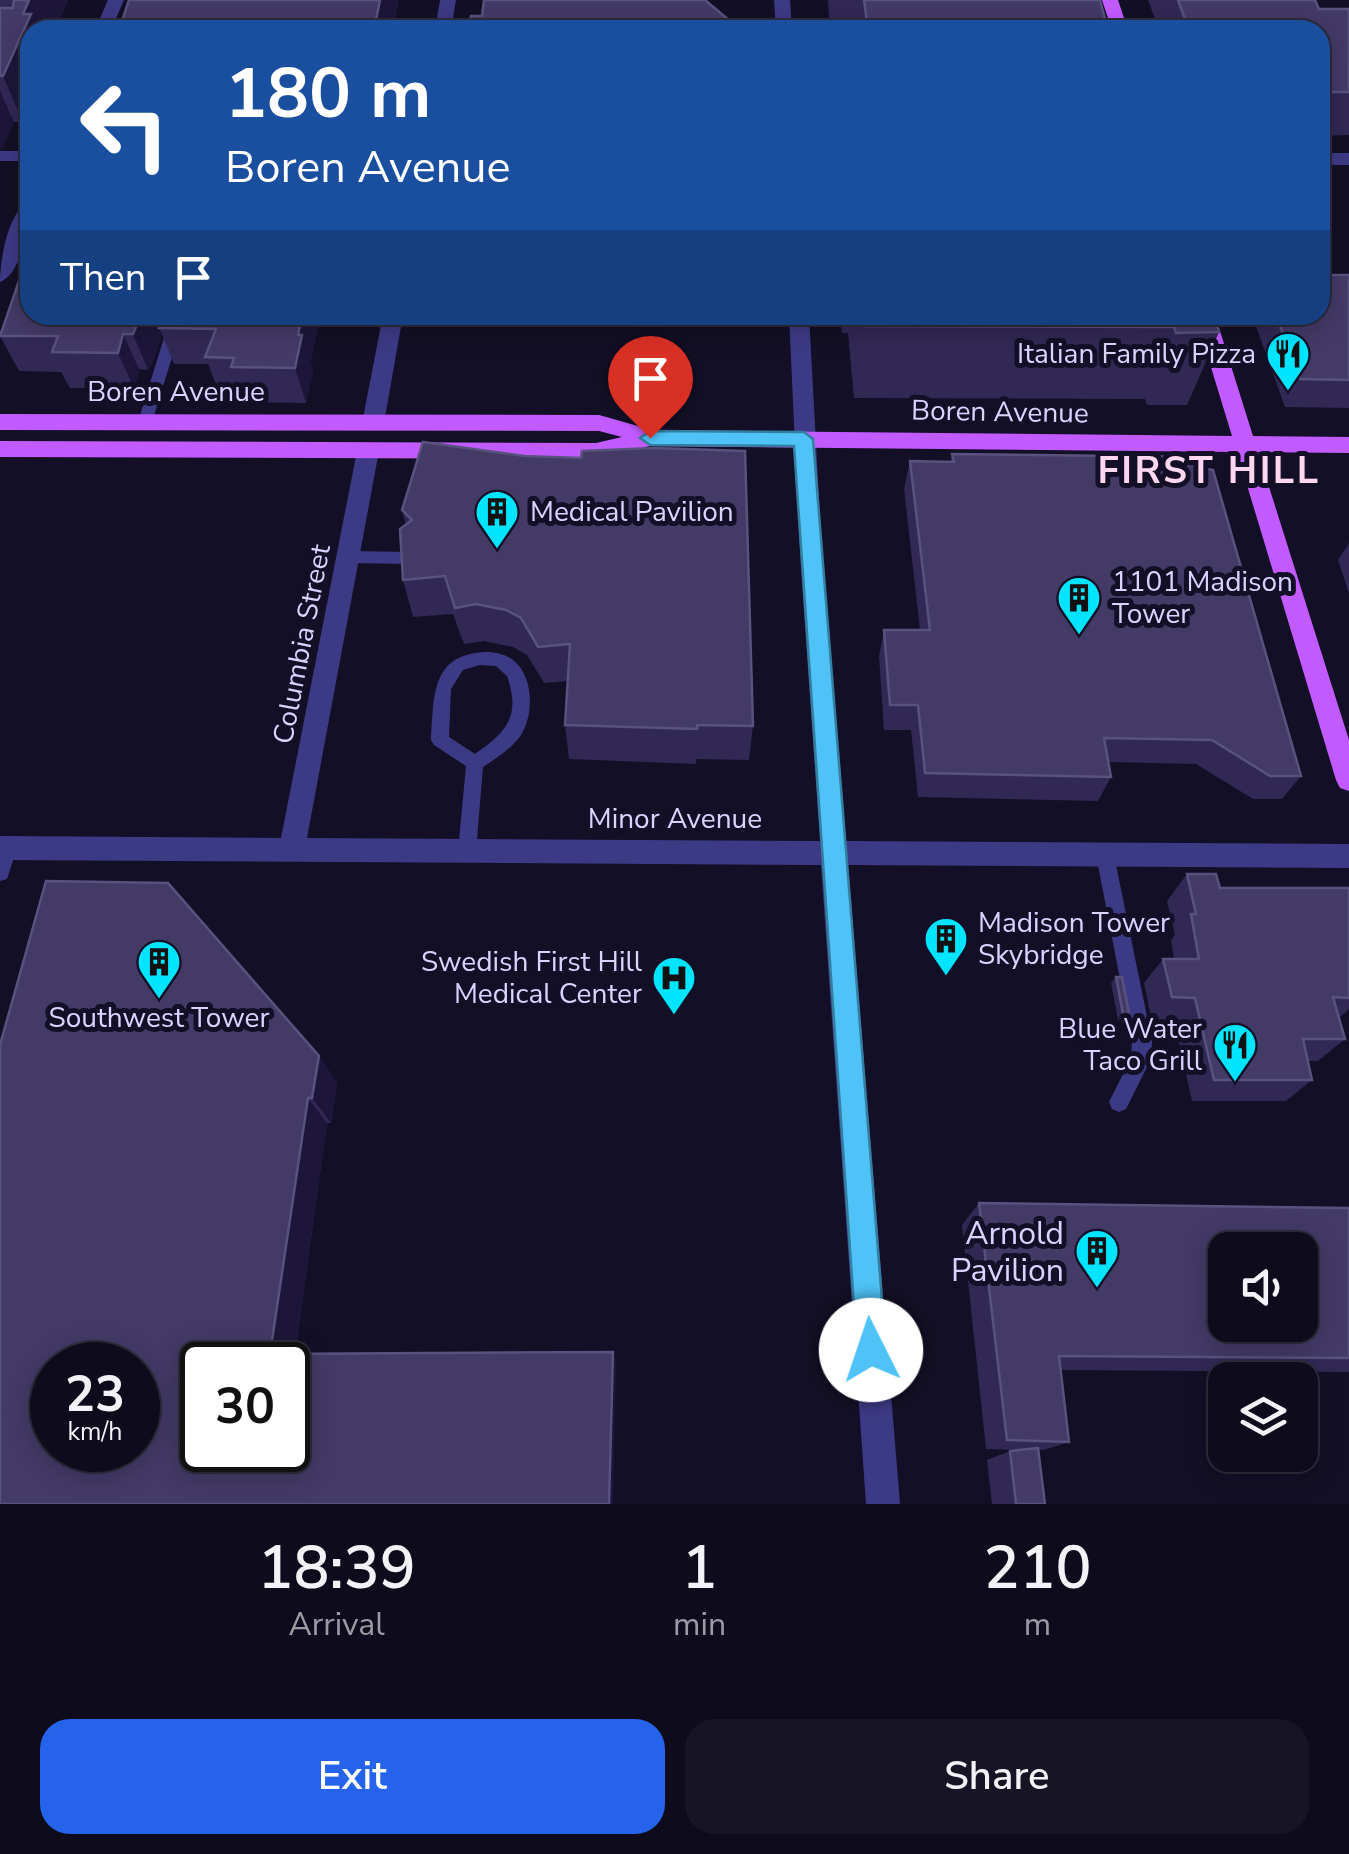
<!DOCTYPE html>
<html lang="en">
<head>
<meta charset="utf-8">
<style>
  :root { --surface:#0e0b1c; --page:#171425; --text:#f1f3f6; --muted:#9b9ba3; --line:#2e2b3b; --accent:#2563eb }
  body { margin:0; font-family:"Nunito Sans",sans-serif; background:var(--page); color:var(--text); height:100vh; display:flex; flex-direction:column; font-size:38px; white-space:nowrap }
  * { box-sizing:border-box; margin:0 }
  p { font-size:32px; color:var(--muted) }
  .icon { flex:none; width:55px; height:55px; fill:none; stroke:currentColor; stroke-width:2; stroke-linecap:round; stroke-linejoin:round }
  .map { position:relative; height:1504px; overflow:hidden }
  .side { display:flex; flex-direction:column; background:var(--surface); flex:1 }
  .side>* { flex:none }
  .hud { position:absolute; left:20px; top:20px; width:1310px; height:305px; border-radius:30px; box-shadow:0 5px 25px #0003,0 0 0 2px var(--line); background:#1a4fa0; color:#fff; overflow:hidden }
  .tools { position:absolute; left:1208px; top:1232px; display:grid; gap:20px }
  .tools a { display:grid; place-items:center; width:110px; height:110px; border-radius:20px; background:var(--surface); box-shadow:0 5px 25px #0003,0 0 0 2px var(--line); font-size:50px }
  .speed { position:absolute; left:30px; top:1342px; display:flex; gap:20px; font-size:50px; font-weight:700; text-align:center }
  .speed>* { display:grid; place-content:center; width:130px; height:130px; border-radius:50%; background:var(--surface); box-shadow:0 5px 25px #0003,0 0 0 2px var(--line); line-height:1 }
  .speed small { font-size:25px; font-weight:400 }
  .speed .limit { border:5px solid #111; border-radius:15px; background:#fff; color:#111 }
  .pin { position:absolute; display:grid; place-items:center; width:85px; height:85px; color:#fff; margin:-102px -42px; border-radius:50% 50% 50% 0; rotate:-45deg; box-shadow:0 0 10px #0007 }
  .pin .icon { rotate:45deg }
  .me { position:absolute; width:110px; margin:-55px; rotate:356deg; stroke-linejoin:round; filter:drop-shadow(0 0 8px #0008) }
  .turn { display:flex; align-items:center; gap:35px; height:210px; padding:0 40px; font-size:45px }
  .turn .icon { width:130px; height:130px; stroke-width:2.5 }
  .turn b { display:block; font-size:70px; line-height:85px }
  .then { display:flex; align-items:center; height:95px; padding:0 40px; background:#0003; gap:20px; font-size:38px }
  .eta { display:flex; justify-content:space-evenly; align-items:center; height:170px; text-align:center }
  .eta b { font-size:60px; font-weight:600; line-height:70px }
  .primary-button { display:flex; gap:20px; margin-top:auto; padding:20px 40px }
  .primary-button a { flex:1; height:115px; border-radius:30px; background:var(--accent); color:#fff; font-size:40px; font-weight:600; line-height:115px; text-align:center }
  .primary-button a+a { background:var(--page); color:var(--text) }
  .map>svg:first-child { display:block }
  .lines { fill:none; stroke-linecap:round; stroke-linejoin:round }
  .path { stroke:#2fb8b0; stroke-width:8; stroke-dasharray:6 9; stroke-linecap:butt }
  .lane { fill:#3d3a85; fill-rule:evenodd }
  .street { fill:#3d3a85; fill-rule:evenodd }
  .primary { fill:#c25bff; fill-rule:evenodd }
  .wall { fill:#312854 }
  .shaded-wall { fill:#1d163a }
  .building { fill:#433a66; stroke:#5a527e; stroke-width:2.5; fill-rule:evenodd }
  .route { fill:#4fc3f7; stroke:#337fa1; stroke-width:2.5 }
  .labels { text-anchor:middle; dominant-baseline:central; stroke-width:10; stroke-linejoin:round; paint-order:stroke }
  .poi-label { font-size:28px; fill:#d9d4ff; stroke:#130f26; text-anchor:end }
  .street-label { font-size:28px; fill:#d9d4ff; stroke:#130f26 }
  .near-poi-label { font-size:32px; fill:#d9d4ff; stroke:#130f26; text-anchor:end }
  .district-label { font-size:38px; font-weight:bold; letter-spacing:2.5px; fill:#ffd6f0; stroke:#130f26 }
</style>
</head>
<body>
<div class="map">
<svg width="1349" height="1504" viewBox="0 0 1349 1504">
  <rect width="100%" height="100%" fill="#130f26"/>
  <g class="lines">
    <path class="path" d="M1049,961l34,5"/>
    <path class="lane" d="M171,315h14l-33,107 -7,5 -7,-5z
      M350,551l60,1 8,6 -8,6 -60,-1 -8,-6z
      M490,652c8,1 17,3 23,8 21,16 21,55 8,75 -10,14 -24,23 -38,32l-7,84 -3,6 -6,2 -6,-2 -3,-6 8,-85 -32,-21 -3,-5c3,-46 0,-88 59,-88zM480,665l16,1 11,10c14,40 0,56 -32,78l-26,-17 2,-48 12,-19z
      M8,840l6,2 3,6 -10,31 -7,2v-35z
      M1105,847l6,2 3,6 38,186 -1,18 -25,50 -7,3 -7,-3 -3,-7 22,-44 1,-17 -36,-186 3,-6z"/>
    <path class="street" d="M108,0h16l-13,30h-16z
      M440,0h16l-5,30h-16z
      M774,0h16l2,30h-16z
      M0,151h30v10h-30z
      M1320,153h29v12h-29z
      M30,201c0,22 -8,73 -30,81 0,-21 8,-72 30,-81z
      M383,315h20l-19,108 -11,8 -11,-8z
      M789,315h20l13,239 24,287 503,3v24l-501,-3 52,639h-34l-45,-639 -821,-5v-24l281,2 76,-387 11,-8 11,8 -72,387 513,3 -20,-287z"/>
    <path class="primary" d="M1102,0h16l10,30h-16z
      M1195,315h20l38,121 96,1v16l-91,-1 91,288v51l-9,-3 -4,-8 -99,-328 -587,-6 -54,13 -596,-2v-16l596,2 26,-6 -23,-6 -599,-1v-16l599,1 53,15 580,6z"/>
  </g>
  <path class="wall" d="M0,0h68l-13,30h-25l-7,92h-9l-11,25 -3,1z
    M828,0h272l8,30h-278z
    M1148,0h167l4,9h30v126l-29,1v-106h-161z
    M1320,176l8,18 -8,16z
    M1322,266l8,9h19v133l-64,-1 -33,-92h68z
    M30,315h291l-11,47 3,8 -7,33 -62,-1 -4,-9 -21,-1 -11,-28h-34l-12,-30 -10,30 -4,6 -9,-1 -5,19h-64l-9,-16 -42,-1 -19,-35z
    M840,315h374l5,17 -32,73h-40l-2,-6 -291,-1 -6,-65h-6z
    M952,454l246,14 103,308 -19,23h-29l-57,-35 -87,-2 2,15 -13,24 -180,-4 -7,-67h-27l-5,-74 5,-26h36l-16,-141 6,-28 40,1z
    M402,510l351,216 -4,34 -53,-1v5l-127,-5 -4,-34 3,-44 -24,2 -17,-28 -14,-8 -29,-6 -20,3 -11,-30 -40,3 -10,-37 3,-55z
    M1349,543v50l-11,-33z
    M1187,874l33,14h129v121l-10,9 6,21 -27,22h-10l4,19 -26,21h-94l-18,-80h-22l-8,-38 19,-24h11l-3,-19 4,-5 -8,-34z
    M1116,977l13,37 -5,6h-6l-7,-37z
    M319,1056l18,27 -6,40h-4l-32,231 318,-2 3,13 -616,139z
    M979,1203l370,5v164l-289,-2 9,72 -25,8h-5l6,54h-53l-5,-44 23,-9 9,-1 -33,-1 -24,-224z"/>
  <path class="shaded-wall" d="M29,0h39l-13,30h-25v76l-7,16 -20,-46 20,-62z
    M380,0h19l-6,30h-19z
    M0,91l14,31 -11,25 -3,1z
    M141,315h27l-9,13 3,6 -10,30 -4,6 -15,-36z
    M302,315h19l-11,47 3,8 -7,33 -11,-35 3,-33z
    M123,334l16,35 -5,19 -16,-35z
    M319,1056l18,27 -6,40 -19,-25z
    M308,1098l19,25 -34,244 -23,-13z
    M613,1352l3,13 -3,139h-4z"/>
  <path class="building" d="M14,0h15l-6,14h8l-28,62h-3v-68h13z
    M129,0h251l-6,30h-255z
    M484,0h221l31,26 -5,4h-263l3,-14h11z
    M864,0h236l8,30h-240z
    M1178,0h137l4,9h30v83h-29v-62h-131z
    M1320,176l8,18h-8z
    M30,249v66h111l-8,19h-10l-5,19 -66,-1 6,-16h-58z
    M1320,260l2,6h5l3,9h19v105l-49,-1 -24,-64h44z
    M164,315h138l-4,20h4l-7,33 -64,-1 3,-9 -29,-1 11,-28 -57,-1z
    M864,315h350l5,17 -43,1 -2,-6 -309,-1z
    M423,442l101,14 57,2 1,-7 72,-3 91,3 8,275 -56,-1v4l-132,-4 5,-81 -32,3 -17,-29 -15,-8 -30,-6 -21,4 -10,-32 -42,4 -3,-51 12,-9 -10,-10z
    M952,454l243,3 3,11 15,2 88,306h-31l-58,-36 -108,-2 7,39 -186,-4 -7,-68h-28l-6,-75h46l-20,-169 44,1z
    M1187,874h29l4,14h129v110l-16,-1 12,42h-42l9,41h-98l-19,-82 -23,-1 -9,-38h36l-8,-45h5z
    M46,881l122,2 151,173 -7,42h-4l-38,256 343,-2 -4,152h-609v-459zM52,1365h86v85h-86zM202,1365h86v85h-86z
    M1116,977h6l7,37h-6z
    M979,1203l370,5v150l-290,-2 10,86 -62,-2zM1225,1250h75v75h-75z
    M1038,1448l7,56h-29l-6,-53z"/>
  <path class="route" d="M650,431l154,1 9,7 73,911 -4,10 -11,5 -10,-5 -4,-10 -63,-904 -144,-1 -10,-7z"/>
  <defs>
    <symbol id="restaurant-pin" viewBox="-11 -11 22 30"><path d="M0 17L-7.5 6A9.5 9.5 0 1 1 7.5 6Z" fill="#00e5ff" stroke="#130f26"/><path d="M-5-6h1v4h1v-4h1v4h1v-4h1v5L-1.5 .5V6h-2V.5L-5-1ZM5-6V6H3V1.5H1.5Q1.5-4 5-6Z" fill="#111"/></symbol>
    <symbol id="building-pin" viewBox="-11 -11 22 30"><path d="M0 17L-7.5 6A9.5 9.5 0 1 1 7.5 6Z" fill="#00e5ff" stroke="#130f26"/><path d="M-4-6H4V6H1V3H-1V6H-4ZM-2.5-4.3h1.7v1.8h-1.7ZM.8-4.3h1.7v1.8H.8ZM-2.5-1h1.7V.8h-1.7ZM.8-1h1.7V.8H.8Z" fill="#111"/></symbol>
    <symbol id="hospital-pin" viewBox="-11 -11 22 30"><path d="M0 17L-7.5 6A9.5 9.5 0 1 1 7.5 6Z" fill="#00e5ff" stroke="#130f26"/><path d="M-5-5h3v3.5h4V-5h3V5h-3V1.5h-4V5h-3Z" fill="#111"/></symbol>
  </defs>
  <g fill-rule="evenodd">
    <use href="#restaurant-pin" x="1263" y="329" width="50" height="68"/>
    <use href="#building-pin" x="472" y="487" width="50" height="68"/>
    <use href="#building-pin" x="1054" y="573" width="50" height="68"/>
    <use href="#building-pin" x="921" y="914" width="50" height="68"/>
    <use href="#building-pin" x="134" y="937" width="50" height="68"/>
    <use href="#hospital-pin" x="649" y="953" width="50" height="68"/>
    <use href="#restaurant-pin" x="1210" y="1020" width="50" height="68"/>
    <use href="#building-pin" x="1072" y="1226" width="50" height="68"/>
  </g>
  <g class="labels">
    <g class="poi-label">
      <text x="1256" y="354">Italian Family Pizza</text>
      <text x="530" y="512" text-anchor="start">Medical Pavilion</text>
      <text x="1112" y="582" text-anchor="start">1101 Madison<tspan x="1112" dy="32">Tower</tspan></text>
      <text x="978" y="923" text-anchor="start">Madison Tower<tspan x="978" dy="32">Skybridge</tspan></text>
      <text x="642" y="962">Swedish First Hill<tspan x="642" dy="32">Medical Center</tspan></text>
      <text x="159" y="1018" text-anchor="middle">Southwest Tower</text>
      <text x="1202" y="1029">Blue Water<tspan x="1202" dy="32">Taco Grill</tspan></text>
    </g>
    <g class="street-label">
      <text x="176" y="392">Boren Avenue</text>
      <text transform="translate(1000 412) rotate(1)">Boren Avenue</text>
      <text transform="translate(302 644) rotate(-79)">Columbia Street</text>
      <text x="675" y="819">Minor Avenue</text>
    </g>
    <g class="near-poi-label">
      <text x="1064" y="1233">Arnold<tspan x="1064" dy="37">Pavilion</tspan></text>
    </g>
    <g class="district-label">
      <text x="1209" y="470">FIRST HILL</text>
    </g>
  </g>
</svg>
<div class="tools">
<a><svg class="icon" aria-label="sound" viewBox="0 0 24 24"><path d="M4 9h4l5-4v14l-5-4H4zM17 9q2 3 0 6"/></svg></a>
<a><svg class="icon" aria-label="layers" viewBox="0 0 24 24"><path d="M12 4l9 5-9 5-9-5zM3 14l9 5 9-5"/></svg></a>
</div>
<div class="speed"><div>23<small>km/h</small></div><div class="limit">30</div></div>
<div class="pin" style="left:650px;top:438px;background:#d93025"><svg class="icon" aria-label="arrive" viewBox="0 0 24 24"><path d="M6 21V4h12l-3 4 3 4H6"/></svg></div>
<svg class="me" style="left:871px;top:1350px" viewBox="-20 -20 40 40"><circle r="19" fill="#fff"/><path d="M0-13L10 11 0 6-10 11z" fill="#4fc3f7"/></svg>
<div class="hud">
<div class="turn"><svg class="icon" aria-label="left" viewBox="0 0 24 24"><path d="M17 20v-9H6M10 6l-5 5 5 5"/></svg><div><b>180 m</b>Boren Avenue</div></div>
<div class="then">Then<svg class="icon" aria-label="arrive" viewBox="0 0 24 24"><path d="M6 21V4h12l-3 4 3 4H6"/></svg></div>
</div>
</div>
<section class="side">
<div class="eta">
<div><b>18:39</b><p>Arrival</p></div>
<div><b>1</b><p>min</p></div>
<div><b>210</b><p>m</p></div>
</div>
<div class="primary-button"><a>Exit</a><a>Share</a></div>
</section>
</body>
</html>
